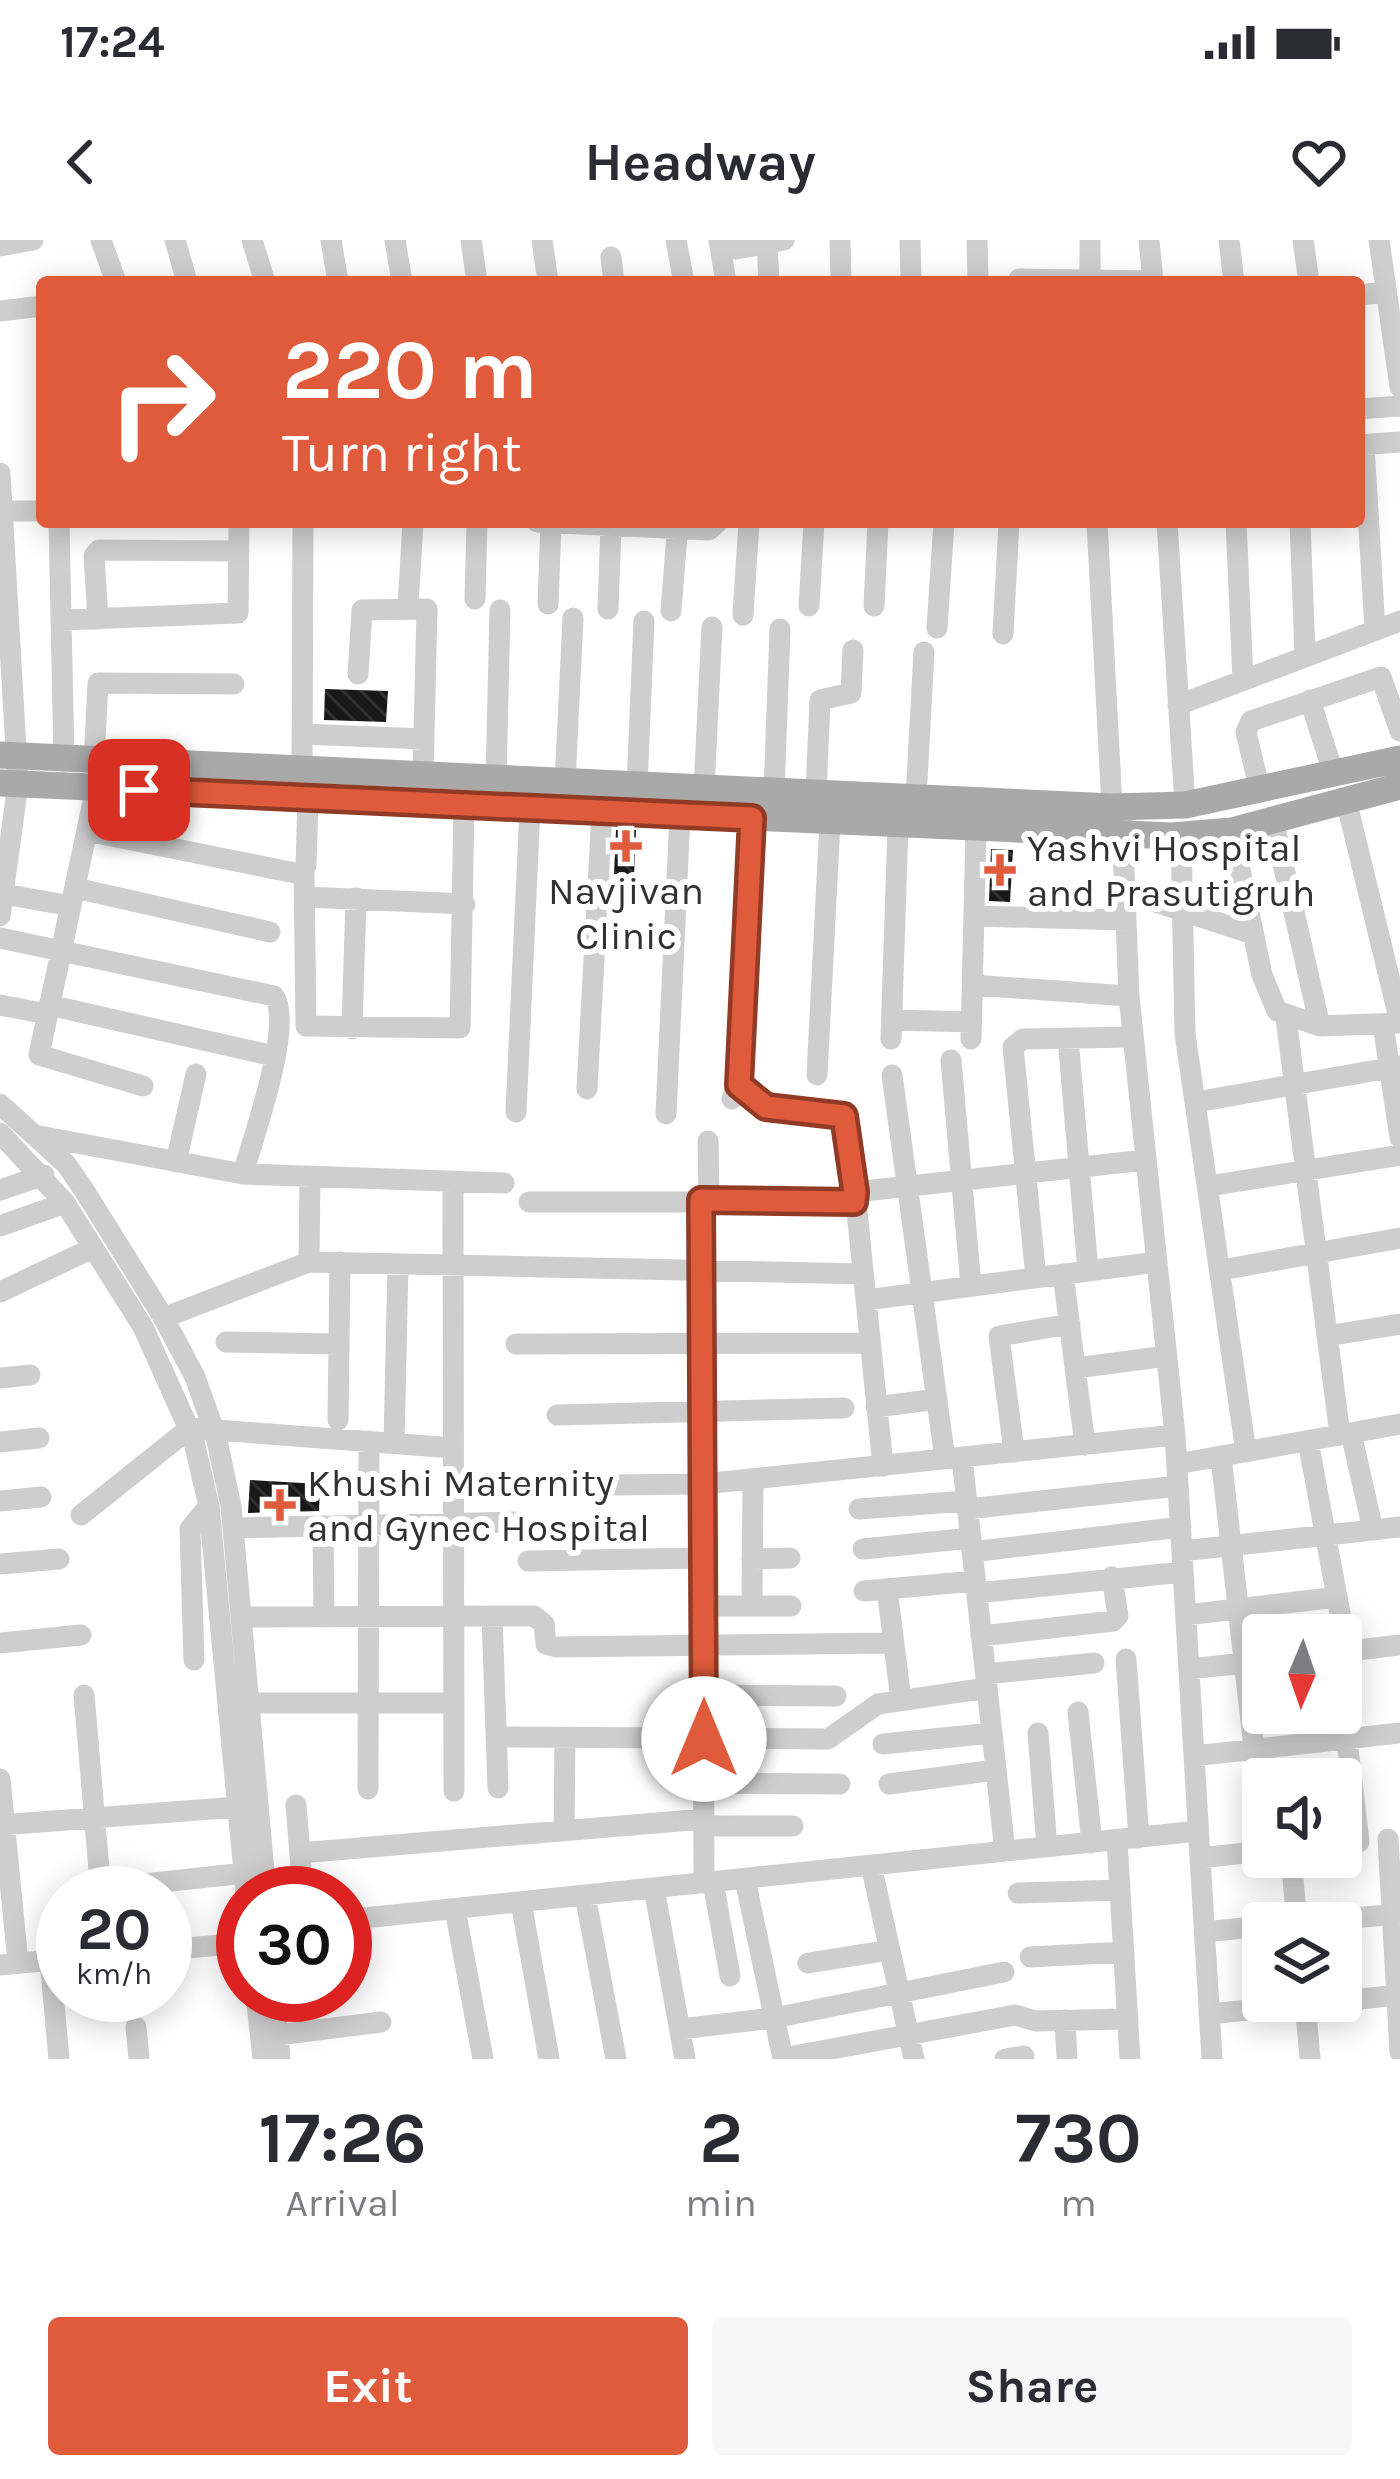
<!DOCTYPE html>
<html lang="en">
<head>
<meta charset="utf-8">
<style>
  :root { --surface:#fff; --page:#f7f7f7; --text:#2b2b33; --muted:#7c7c81; --accent:#df5b3b }
  body { margin:0; font-family:Karla,sans-serif; background:var(--page); color:var(--text); height:100vh; display:flex; flex-direction:column; font-size:45px; white-space:nowrap }
  * { box-sizing:border-box; margin:0 }
  p { font-size:39px; color:var(--muted) }
  .icon { flex:none; width:66px; height:66px; fill:none; stroke:currentColor; stroke-width:2; stroke-linecap:round; stroke-linejoin:round }
  .map { position:relative; height:1819px; overflow:hidden }
  .sheet { display:flex; flex-direction:column; background:var(--surface); flex:1 }
  .sheet>* { flex:none }
  .banner { position:absolute; left:36px; top:36px; width:1329px; height:252px; border-radius:12px; box-shadow:0 6px 30px #0003; background:#df5b3b; color:#fff; overflow:hidden }
  .needle { width:78px; rotate:182deg }
  .fabs { position:absolute; left:1242px; top:1374px; display:grid; gap:24px }
  .fabs a { display:grid; place-items:center; width:120px; height:120px; border-radius:12px; background:var(--surface); box-shadow:0 6px 30px #0003; font-size:60px }
  .speed { position:absolute; left:36px; top:1626px; display:flex; gap:24px; font-size:60px; font-weight:700; text-align:center }
  .speed>* { display:grid; place-content:center; width:156px; height:156px; border-radius:50%; background:var(--surface); box-shadow:0 6px 30px #0003; line-height:1 }
  .speed small { font-size:30px; font-weight:400 }
  .speed .limit { border:18px solid #d22; background:#fff; color:#111 }
  .pin { position:absolute; display:grid; place-items:center; width:102px; height:102px; color:#fff; margin:-51px; border-radius:24px; box-shadow:0 6px 18px #0006 }
  .me { position:absolute; width:132px; margin:-66px; rotate:0deg; stroke-linejoin:round; filter:drop-shadow(0 0 9px #0008) }
  .turn { display:flex; align-items:center; gap:42px; height:252px; padding:0 48px; font-size:54px }
  .turn .icon { width:156px; height:156px; stroke-width:2.5 }
  .turn b { display:block; font-size:84px; line-height:102px }
  .eta { display:flex; justify-content:space-evenly; align-items:center; height:204px; text-align:center }
  .eta b { font-size:72px; font-weight:700; line-height:84px }
  .primary-button { display:flex; gap:24px; margin-top:auto; padding:24px 48px }
  .primary-button a { flex:1; height:138px; border-radius:12px; background:var(--accent); color:#fff; font-size:48px; font-weight:700; line-height:138px; text-align:center }
  .primary-button a+a { background:var(--page); color:var(--text) }
  .status { display:flex; justify-content:space-between; align-items:center; height:84px; padding:0 60px; background:var(--surface); direction:ltr }
  .status svg { height:33px; fill:currentColor }
  header { display:flex; justify-content:space-between; align-items:center; height:156px; padding:0 48px; background:var(--surface); font-size:54px; font-weight:700 }
  .map>svg:first-child { display:block }
  .building { fill:url(#building-back-hatch) }
  .lines { fill:none; stroke-linecap:round; stroke-linejoin:round }
  .minor { stroke:#cecece; stroke-width:21 }
  .major { stroke:#a9a9a9; stroke-width:27 }
  .route-casing { stroke:#913b26; stroke-width:30 }
  .route { stroke:#df5b3b; stroke-width:21 }
  .poi-dot { fill:#df5b3b; stroke:#fff; stroke-width:4.5 }
  .labels { text-anchor:middle; dominant-baseline:central; stroke-width:12; stroke-linejoin:round; paint-order:stroke }
  .poi-label { font-size:39px; fill:#313131; stroke:#fff; text-anchor:start }
</style>
</head>
<body>
<div class="status"><b>17:24</b><svg viewBox="0 0 49 12"><path d="M0 12V9h3v3zM5 12V6h3v6zM10 12V3h3v9zM15 12V0h3v12zM26 1h20v11H26zM47 4h2v5h-2z"/></svg></div>
<header><svg class="icon" aria-label="back" viewBox="0 0 24 24"><path d="M15 5l-7 7 7 7"/></svg>Headway<svg class="icon" aria-label="heart" viewBox="0 0 24 24"><path d="M12 20l-8-8c-3-5 5-10 8-4 3-6 11-1 8 4z"/></svg></header>
<div class="map">
<svg width="1400" height="1819" viewBox="0 0 1400 1819">
  <defs>
    <pattern id="building-back-hatch" width="6" height="6" patternUnits="userSpaceOnUse" patternTransform="scale(3)"><rect width="6" height="6" fill="#181818"/><path d="M-1 5l2 2M0 0l6 6M5-1l2 2" fill="none" stroke="#313131"/></pattern>
  </defs>
  <rect width="100%" height="100%" fill="#fff"/>
  <path class="building" d="M325,449l63,2 -2,31 -62,-2z
    M616,590h20l-2,46 -20,-2z
    M991,609l22,1 -3,52 -21,-1z
    M250,1240l70,4 -1,27 -71,2z"/>
  <g class="lines">
    <path class="minor" d="M101,0l15,42
      M175,0l12,42
      M252,0l13,42
      M331,0l7,42
      M395,0l7,42
      M471,0l6,42
      M542,0l6,42
      M676,0l8,42
      M719,0l7,42
      M840,0l1,42
      M910,0l1,42
      M977,0l1,42
      M1090,0v42
      M1149,0l4,42
      M1229,0l5,42
      M1303,0l6,42
      M1379,0l21,147
      M767,3l2,39
      M0,6l33,-6
      M736,9l48,-9
      M611,17l3,25
      M1019,39l134,2
      M1359,55l27,-3
      M0,71l42,-5
      M1359,169l41,-3
      M1359,205l41,-3
      M1364,205l11,185
      M0,233l18,311 -18,132
      M0,271h42
      M59,282l5,239
      M537,282l172,8 9,-8
      M1097,282l15,285
      M1167,282l18,283
      M1236,282l7,158
      M1300,282l5,134
      M475,359l2,-77
      M548,364l3,-81
      M408,366l5,-84
      M809,366l5,-84
      M874,366l4,-84
      M608,369l3,-83
      M671,371l7,-89
      M743,375l6,-93
      M98,379l-4,-63 5,-6 140,1
      M62,380l176,-7 1,-91
      M937,388l7,-106
      M1003,394l6,-112
      M358,434l4,-64 65,-1 -4,167
      M1310,460l24,75
      M1178,465l222,-84
      M302,494l122,5
      M94,522l4,-79 136,1
      M302,531l1,-249
      M496,539l4,-169
      M565,543l8,-165
      M637,546l7,-165
      M96,548l-57,267 104,31
      M704,549l8,-162
      M1260,551l-14,-59 5,-11 130,-44 19,54
      M774,552l6,-163
      M816,553l4,-93 31,-7 2,-43
      M916,558l8,-146
      M1346,560l54,222
      M1273,580l47,206
      M1122,581l7,175 46,439 37,624
      M87,591l213,43 6,-8 2,-68
      M1232,591l30,144 15,36 43,15 80,-3
      M1181,595l4,199 61,418
      M304,632l2,154 154,2 4,-223
      M75,648l195,44
      M1125,652l128,42
      M4,654l67,12
      M305,657l160,7
      M974,676l152,4
      M0,698l274,58c20,28 -21,142 -31,178
      M973,745l156,11
      M0,765l47,9
      M49,765l225,51
      M1286,778l54,417
      M892,780l80,2
      M1383,784l17,114
      M352,789l4,-131
      M1068,798l20,233
      M891,799l7,-214
      M971,799l5,-210
      M951,820l20,226
      M817,835l13,-253
      M892,835l53,384
      M739,845l27,22 78,9 11,76
      M587,849l15,-278
      M732,859l7,-14 14,-267
      M1196,862l204,-36
      M0,864l66,60 18,26 78,125 33,62 21,59 15,70 35,387
      M516,872l14,-304
      M666,874l14,-299
      M0,893l65,70 78,124 50,111 16,68 37,387
      M34,895l209,39 261,9
      M708,901l1,59
      M176,922l20,-88
      M453,942l1,609
      M1209,946l191,-31
      M0,950l44,-15
      M701,960l3,683
      M529,962h325
      M0,986l65,-23
      M309,1022l1,-85
      M1221,1030l179,-32
      M1063,1034l22,171
      M1036,1038l-23,-231 10,-8 110,-2
      M0,1052l93,-44
      M866,1060l291,-38
      M163,1078l146,-56 554,12
      M1327,1096l73,-12
      M226,1102l113,2
      M516,1104l354,-1
      M1076,1128l91,-12
      M0,1138l30,-3
      M876,1167l61,-8
      M557,1175l287,-7
      M338,1180l2,-158
      M1351,1193l22,97
      M1308,1201l39,210
      M0,1202l39,-4
      M394,1203l4,-178
      M1014,1212l-15,-116 71,-12
      M1221,1217l42,370
      M962,1218l43,394
      M1177,1224l223,-40
      M883,1226l-28,-274 291,-32
      M524,1246l179,-2 472,-49
      M0,1261l41,-4
      M859,1269l107,-8
      M967,1269l211,-23
      M81,1275l109,-87 263,20
      M323,1287l1,89
      M234,1288l282,-6
      M863,1309l108,-11
      M1182,1311l218,-24
      M972,1312l209,-25
      M752,1319l38,-1
      M528,1321l175,-3
      M0,1324l59,-5
      M887,1349l14,111
      M864,1351l111,-10
      M977,1353l206,-21
      M703,1366h88
      M752,1366l1,-127
      M1186,1375l151,-18
      M492,1376l6,172
      M242,1377l292,-1 10,8 2,20 10,3 338,-4
      M981,1396l132,-15 5,-5 -6,-39
      M0,1403l81,-8
      M1341,1412l59,-7
      M1126,1419l13,179
      M194,1420l-4,-131 19,-23
      M1189,1429l74,-8
      M986,1434l108,-11
      M1341,1449l18,153
      M84,1455l17,198
      M703,1455l133,1
      M237,1463h216
      M1078,1472l14,131
      M1038,1493l9,114
      M497,1497l331,2 50,-35 109,-16
      M883,1504l109,-11
      M1194,1516l206,-23
      M0,1539l18,184
      M704,1543l136,1
      M889,1544l107,-14
      M368,1549l1,-348
      M296,1565l7,88
      M0,1585l238,-18
      M704,1586h89
      M564,1590l1,-92
      M1388,1599l12,213
      M1117,1600l13,219
      M300,1613l404,-34
      M1291,1617l6,66
      M1200,1618l63,-7
      M871,1625l43,194
      M745,1639l38,180
      M713,1642l17,94
      M654,1648l31,171
      M100,1649l144,-16
      M1018,1653l102,-3
      M585,1655l31,164
      M521,1662l28,157
      M455,1669l28,150
      M345,1680l853,-89
      M1291,1683l109,-9
      M1204,1692l59,-6
      M165,1710l78,-7
      M1030,1717l94,-5
      M50,1720l9,99
      M808,1723l82,-13
      M0,1725l62,-6
      M256,1755l7,64
      M274,1755l6,64
      M1305,1761l5,58
      M1209,1774l191,-19
      M1065,1780l2,39
      M136,1787l3,32
      M680,1789l94,-11 230,-46
      M278,1795l103,-13
      M783,1818l232,-43 21,6 91,-2
      M1005,1819l19,-3"/>
    <path class="major" d="M0,515l1112,52 73,-2 215,-46
      M0,543l1172,53 60,-5 168,-45"/>
  </g>
  <g class="lines">
    <defs>
      <path id="route" d="M139,550l613,28 -13,267 27,22 78,9 11,76 -1,10 -153,-2 3,539"/>
    </defs>
    <use href="#route" class="route-casing"/>
    <use href="#route" class="route"/>
  </g>
  <g class="poi-dot">
    <path d="M620 588h12v12h12v12h-12v12h-12v-12h-12v-12h12z"/>
    <path d="M994 612h12v12h12v12h-12v12h-12v-12h-12v-12h12z"/>
    <path d="M274 1247h12v12h12v12h-12v12h-12v-12h-12v-12h12z"/>
  </g>
  <g class="labels">
    <g class="poi-label">
      <text x="1027" y="608">Yashvi Hospital<tspan x="1027" dy="45">and Prasutigruh</tspan></text>
      <text x="626" y="651" text-anchor="middle">Navjivan<tspan x="626" dy="45">Clinic</tspan></text>
      <text x="307" y="1243">Khushi Maternity<tspan x="307" dy="45">and Gynec Hospital</tspan></text>
    </g>
  </g>
</svg>
<div class="fabs">
<a><svg class="needle" viewBox="-14 -14 28 28"><path d="M0-13l5 13h-10z" fill="#e53935"/><path d="M0 13l5-13h-10z" fill="#7c7c81"/></svg></a>
<a><svg class="icon" aria-label="sound" viewBox="0 0 24 24"><path d="M4 9h4l5-4v14l-5-4H4zM17 9q2 3 0 6"/></svg></a>
<a><svg class="icon" aria-label="layers" viewBox="0 0 24 24"><path d="M12 4l9 5-9 5-9-5zM3 14l9 5 9-5"/></svg></a>
</div>
<div class="speed"><div>20<small>km/h</small></div><div class="limit">30</div></div>
<div class="pin" style="left:139px;top:550px;background:#d93025"><svg class="icon" aria-label="arrive" viewBox="0 0 24 24"><path d="M6 21V4h12l-3 4 3 4H6"/></svg></div>
<svg class="me" style="left:704px;top:1499px" viewBox="-20 -20 40 40"><circle r="19" fill="#fff"/><path d="M0-13L10 11 0 6-10 11z" fill="#df5b3b"/></svg>
<div class="banner">
<div class="turn"><svg class="icon" aria-label="right" viewBox="0 0 24 24"><path d="M7 20v-9h11M14 6l5 5-5 5"/></svg><div><b>220 m</b>Turn right</div></div>
</div>
</div>
<section class="sheet">
<div class="eta">
<div><b>17:26</b><p>Arrival</p></div>
<div><b>2</b><p>min</p></div>
<div><b>730</b><p>m</p></div>
</div>
<div class="primary-button"><a>Exit</a><a>Share</a></div>
</section>
</body>
</html>
